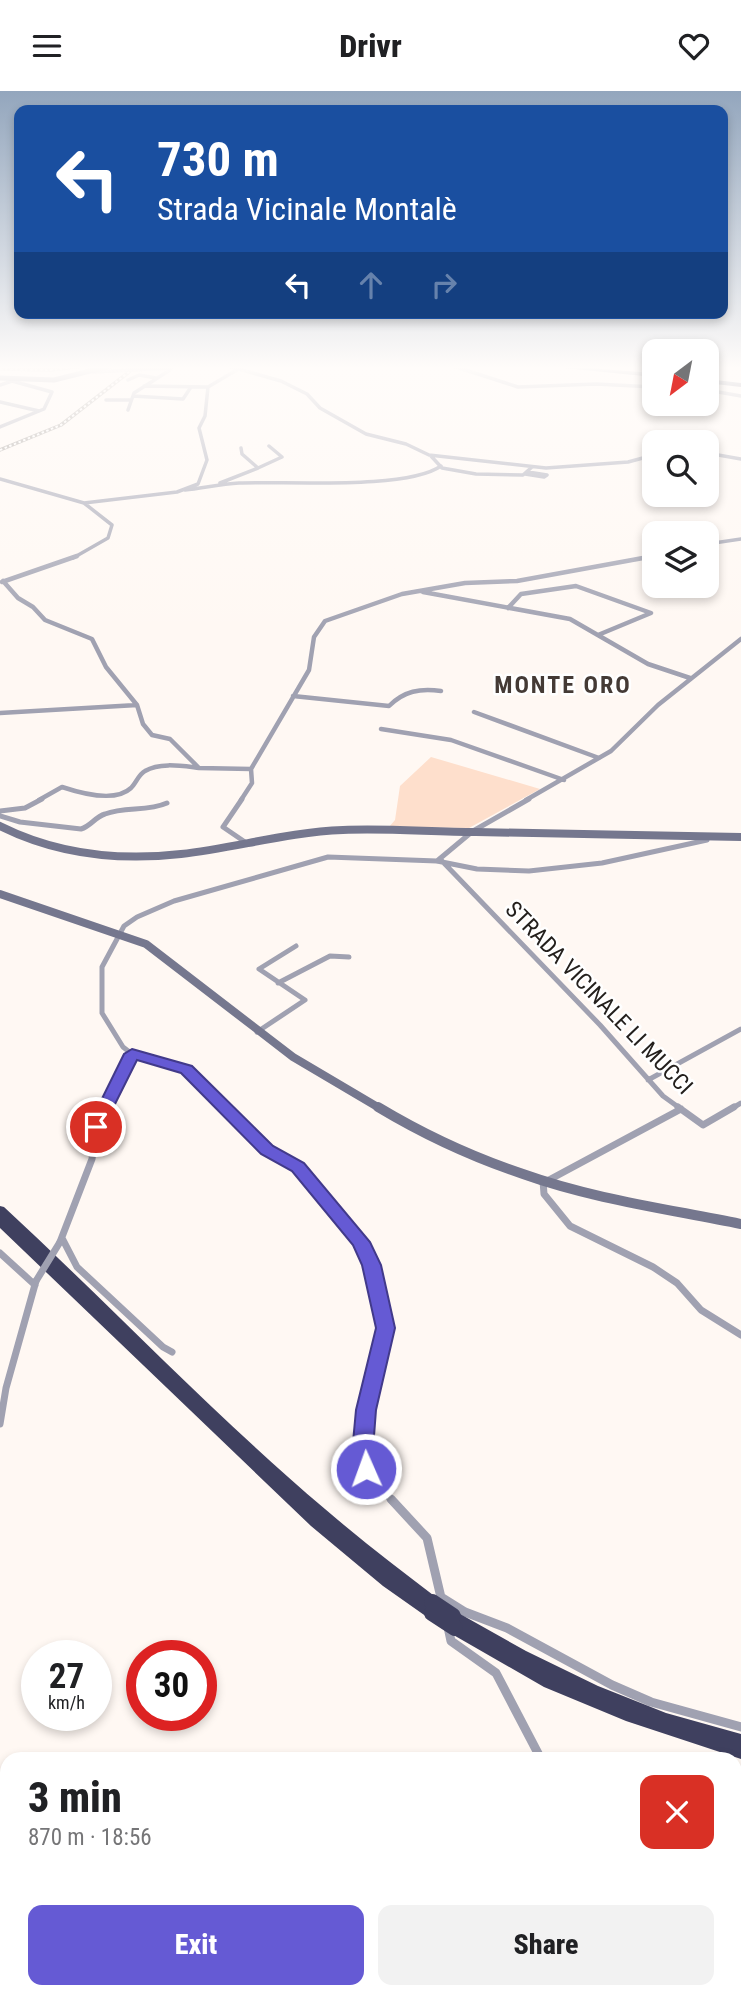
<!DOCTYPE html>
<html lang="en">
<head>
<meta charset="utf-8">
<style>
  :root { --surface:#fff; --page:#f2f2f2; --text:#202124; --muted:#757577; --accent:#655ad4 }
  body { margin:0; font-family:"Roboto Condensed",sans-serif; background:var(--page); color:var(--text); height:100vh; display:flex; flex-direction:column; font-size:26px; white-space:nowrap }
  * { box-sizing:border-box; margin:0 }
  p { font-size:23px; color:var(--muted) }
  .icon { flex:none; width:38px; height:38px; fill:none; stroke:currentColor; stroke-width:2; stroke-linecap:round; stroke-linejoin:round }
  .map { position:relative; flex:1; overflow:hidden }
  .sheet { position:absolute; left:0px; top:1661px; width:742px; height:247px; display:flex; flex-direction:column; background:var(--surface); border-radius:21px 21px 0 0; box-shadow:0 4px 10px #0003 }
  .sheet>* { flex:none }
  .guide { position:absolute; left:14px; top:14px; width:714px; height:214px; border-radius:14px; box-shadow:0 4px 10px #0003; background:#1a4fa0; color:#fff; overflow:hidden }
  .needle { width:46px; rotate:212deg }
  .controls { position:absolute; left:642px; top:248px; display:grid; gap:14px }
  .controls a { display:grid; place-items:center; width:77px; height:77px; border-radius:14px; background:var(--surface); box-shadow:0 4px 10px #0003; font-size:35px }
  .speed { position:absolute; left:21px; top:1549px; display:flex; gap:14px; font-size:35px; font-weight:700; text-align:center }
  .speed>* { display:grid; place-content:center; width:91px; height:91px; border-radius:50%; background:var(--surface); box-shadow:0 4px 10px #0003; line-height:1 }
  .speed small { font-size:18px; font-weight:400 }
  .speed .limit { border:10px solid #d22; background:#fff; color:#111 }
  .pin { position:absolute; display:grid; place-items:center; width:60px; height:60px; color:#fff; margin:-30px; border:4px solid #fff; border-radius:50%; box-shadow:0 2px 7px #0007 }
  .me { position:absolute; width:77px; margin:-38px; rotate:358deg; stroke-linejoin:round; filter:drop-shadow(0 0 5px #0008) }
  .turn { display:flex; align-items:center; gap:24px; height:147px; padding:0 28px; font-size:32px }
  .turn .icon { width:91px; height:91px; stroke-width:2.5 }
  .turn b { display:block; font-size:49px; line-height:60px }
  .lanes { display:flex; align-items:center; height:66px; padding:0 28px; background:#0003; justify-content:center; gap:35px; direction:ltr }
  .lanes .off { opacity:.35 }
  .round { display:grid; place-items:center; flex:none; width:74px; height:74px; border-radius:14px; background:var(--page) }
  .overview { display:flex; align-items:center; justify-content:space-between; height:119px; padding:0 28px }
  h1 { font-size:42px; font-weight:800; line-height:52px }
  .primary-button { display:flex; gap:14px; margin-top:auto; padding:14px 28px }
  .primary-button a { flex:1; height:80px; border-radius:14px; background:var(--accent); color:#fff; font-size:28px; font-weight:800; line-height:80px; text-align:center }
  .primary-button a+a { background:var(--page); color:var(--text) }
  header { display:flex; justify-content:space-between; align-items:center; height:91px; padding:0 28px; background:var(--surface); font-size:32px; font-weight:800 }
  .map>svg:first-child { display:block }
  .green { fill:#fedfcc }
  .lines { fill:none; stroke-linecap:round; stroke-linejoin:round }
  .stream { stroke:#b4927c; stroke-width:2 }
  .street-far4 { stroke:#a0a1b1; stroke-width:3.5 }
  .street-far3 { stroke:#a0a1b1; stroke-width:4.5 }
  .street-far2 { stroke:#a0a1b1; stroke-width:5 }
  .street-far1 { stroke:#a0a1b1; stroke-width:7 }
  .street { stroke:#a0a1b1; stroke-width:9 }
  .secondary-far2 { stroke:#75778e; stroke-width:5 }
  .secondary-far1 { stroke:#75778e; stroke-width:8 }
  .secondary { stroke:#75778e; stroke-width:10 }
  .highway { fill:#3f405f; fill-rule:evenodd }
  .rail-casing { stroke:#908a86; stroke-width:3.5 }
  .rail { stroke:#fff; stroke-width:2; stroke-dasharray:2.5; stroke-linecap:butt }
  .street-bridge { stroke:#a0a1b1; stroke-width:7 }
  .highway-bridge { stroke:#3f405f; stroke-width:16 }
  .route { fill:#655ad4; stroke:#423a8a; stroke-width:2 }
  .labels { text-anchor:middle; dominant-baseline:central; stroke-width:5; stroke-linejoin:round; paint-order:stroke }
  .street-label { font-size:23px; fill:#24201d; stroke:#fff }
  .far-district-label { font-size:24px; font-weight:bold; letter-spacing:2px; fill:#443a35; stroke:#fff }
</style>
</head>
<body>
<header><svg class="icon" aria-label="menu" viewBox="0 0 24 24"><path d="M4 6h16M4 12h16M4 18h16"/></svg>Drivr<svg class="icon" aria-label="heart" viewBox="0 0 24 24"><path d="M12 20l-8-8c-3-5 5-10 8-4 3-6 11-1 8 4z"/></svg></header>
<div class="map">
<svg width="741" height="1907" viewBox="0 0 741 1907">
  <rect width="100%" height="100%" fill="#fff8f3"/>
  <path class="green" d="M431,666l109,32 -71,39 -80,-1 6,-7 5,-34z"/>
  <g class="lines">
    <path class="stream" d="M0,276l36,2 25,-3"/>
    <path class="street-far4" d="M228,275l53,15 26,13 13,14 46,26 40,10 23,11 117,13 82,-6 26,-7
      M453,275l65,21 78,-3 58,3
      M93,281l78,-4
      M128,289l11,-5 17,3
      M0,294l12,-4 40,11 -8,17 -44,18
      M144,295l64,1
      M707,299l34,6
      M133,305l50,3 8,-12
      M106,309h25
      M0,311l39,9
      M128,319l6,-17 36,-23
      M707,362l34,6
      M431,365l11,12 34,6 47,1 9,-8
      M258,377l24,-11 -13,-11
      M525,383l19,3 3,-2 -19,-3
      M0,388l84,24 28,22 -4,13 -35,20
      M220,392l38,-15 -16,-14 -1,-6
      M185,399c18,-2 36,-6 54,-7 46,-2 168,7 202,-17
      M84,412l93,-11 21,-8 9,-24 -8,-32 6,-12 3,-29 32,-19
      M707,453l34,-5
      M646,467l8,-2"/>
    <path class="street-far3" d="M3,490l15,17 15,9 12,13 47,19 14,28 31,38 6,19 9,11 18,4 29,29 52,1
      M2,491l75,-26
      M423,501l147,27 78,45 42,14
      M508,517l13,-14 55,-8 75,27 -53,22
      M293,605l96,10c15,-15 31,-18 52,-15
      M474,621l125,46
      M0,622l137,-8
      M381,638l70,11 113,40
      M39,709l23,-13c18,6 53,16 69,1 5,-5 8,-14 14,-17 15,-9 37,-5 54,-3
      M241,709l11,-17 -1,-14 58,-99 5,-33 11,-16 77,-27 63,-11 52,-2 137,-25
      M526,709l85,-49 47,-46 83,-66"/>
    <path class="street-far2" d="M242,708l-19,28 22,15
      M0,720l25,-3 17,-9
      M0,725l20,6 61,7c10,-3 14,-12 24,-15 20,-8 42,-2 62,-11
      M437,770l36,-30 56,-32
      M442,770l158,164 63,71 18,13
      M278,892l52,-27 19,1
      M257,941l48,-32 -46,-31 37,-23
      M648,989l93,-51
      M105,1018l27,-55
      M227,1018l-41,-40 -54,-15 -9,-7 -21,-34v-46l22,-41 13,-9 37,-16 154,-44 109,4 40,8 52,2 73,-8 105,-23
      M731,1018l10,-6"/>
    <path class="street-far1" d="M225,1016l42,43 31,17 63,75 11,23 14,63 -20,82 -4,54 30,37
      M678,1016l25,18 31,-18
      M543,1090l1,13 26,32 83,41 24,16 24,27 40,25
      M547,1090l134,-72
      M62,1147l15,29 86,80 9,5
      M60,1151l32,-83 4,-32 10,-20
      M0,1162l35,32
      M0,1333l6,-36 30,-107"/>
    <path class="street" d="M391,1408l36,39 16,68
      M441,1506l24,15 42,16 105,57 39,17 90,25
      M448,1536l3,14 45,32 45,86
      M614,1900l3,7"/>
    <path class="secondary-far2" d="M0,287l54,2 56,-14"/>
    <path class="secondary-far1" d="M0,735c56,28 119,35 181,28 54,-6 107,-22 162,-24 44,-2 89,2 133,2 88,2 177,3 265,5
      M0,803l146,50 147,113 88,52"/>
    <path class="secondary" d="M378,1016c45,27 94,50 145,67 70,25 145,35 218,50"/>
    <path class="highway" d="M562,275l92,7v4l-90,-9z
      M707,288l34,4v4l-34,-4z
      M0,1115l4,1c108,100 209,207 321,302 36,31 74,60 112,89l2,4 -4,5 4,6 -2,4 -5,2 -5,-2 -44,-31 -72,-60 -311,-298z
      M453,1519l73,41 72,35 68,27 75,21v25l-115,-38 -82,-34 -94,-54 -2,-5 4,-5 -4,-3 -2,-4 2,-4z"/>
    <defs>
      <path id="rail" d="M0,278l51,1 33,-4
        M0,359l61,-25 68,-53"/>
    </defs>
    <use href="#rail" class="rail-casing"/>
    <use href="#rail" class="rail"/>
    <path class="street-bridge" d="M36,1190l24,-39"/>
    <path class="highway-bridge" d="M432,1511l21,14
      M432,1522l23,15"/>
  </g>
  <linearGradient id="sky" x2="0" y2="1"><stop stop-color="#93a6bd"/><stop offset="0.51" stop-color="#fffcfa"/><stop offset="1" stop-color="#fffcfa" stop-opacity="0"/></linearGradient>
  <rect width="741" height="542" fill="url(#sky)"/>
  <path class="route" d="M132,958l60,17 81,80 31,17 66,79 11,23 14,63 -19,82 -4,52 4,7 -3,6 -7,2 -8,-2 -7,-11 5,-54 20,-82 -14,-63 -9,-20 -61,-74 -31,-17 -80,-81 -44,-13 -35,70h-12l-2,-3 36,-73z"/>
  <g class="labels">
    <g class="street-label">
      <text transform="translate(599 907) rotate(46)">STRADA VICINALE LI MUCCI</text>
    </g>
    <g class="far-district-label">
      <text x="563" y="594">MONTE ORO</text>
    </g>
  </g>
</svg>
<div class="controls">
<a><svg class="needle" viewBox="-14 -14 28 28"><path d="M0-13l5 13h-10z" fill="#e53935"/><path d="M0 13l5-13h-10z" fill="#757577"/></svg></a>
<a><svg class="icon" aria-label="search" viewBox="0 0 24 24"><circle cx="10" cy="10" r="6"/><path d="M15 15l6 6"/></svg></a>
<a><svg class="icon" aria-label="layers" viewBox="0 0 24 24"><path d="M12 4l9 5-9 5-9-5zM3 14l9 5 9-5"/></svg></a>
</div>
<div class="speed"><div>27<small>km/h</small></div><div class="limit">30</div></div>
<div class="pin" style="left:96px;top:1036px;background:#d93025"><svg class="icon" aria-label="arrive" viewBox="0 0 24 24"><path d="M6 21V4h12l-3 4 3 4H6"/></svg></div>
<svg class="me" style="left:366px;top:1378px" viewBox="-20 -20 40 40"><circle r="17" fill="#655ad4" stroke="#fff" stroke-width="3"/><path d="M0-11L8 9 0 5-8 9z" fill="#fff"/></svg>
<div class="guide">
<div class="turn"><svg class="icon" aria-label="left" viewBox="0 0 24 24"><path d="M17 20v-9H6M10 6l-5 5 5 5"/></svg><div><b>730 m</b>Strada Vicinale Montalè</div></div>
<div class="lanes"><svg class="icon" aria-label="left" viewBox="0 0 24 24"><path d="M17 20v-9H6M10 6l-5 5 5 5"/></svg><svg class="icon off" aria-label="ahead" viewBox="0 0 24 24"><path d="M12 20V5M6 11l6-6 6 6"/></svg><svg class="icon off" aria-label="right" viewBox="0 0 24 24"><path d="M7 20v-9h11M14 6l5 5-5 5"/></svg></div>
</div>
<section class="sheet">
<div class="overview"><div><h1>3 min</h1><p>870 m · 18:56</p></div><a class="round" style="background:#d93025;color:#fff"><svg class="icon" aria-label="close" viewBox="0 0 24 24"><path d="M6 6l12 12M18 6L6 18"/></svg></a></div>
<div class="primary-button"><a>Exit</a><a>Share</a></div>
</section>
</div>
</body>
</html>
